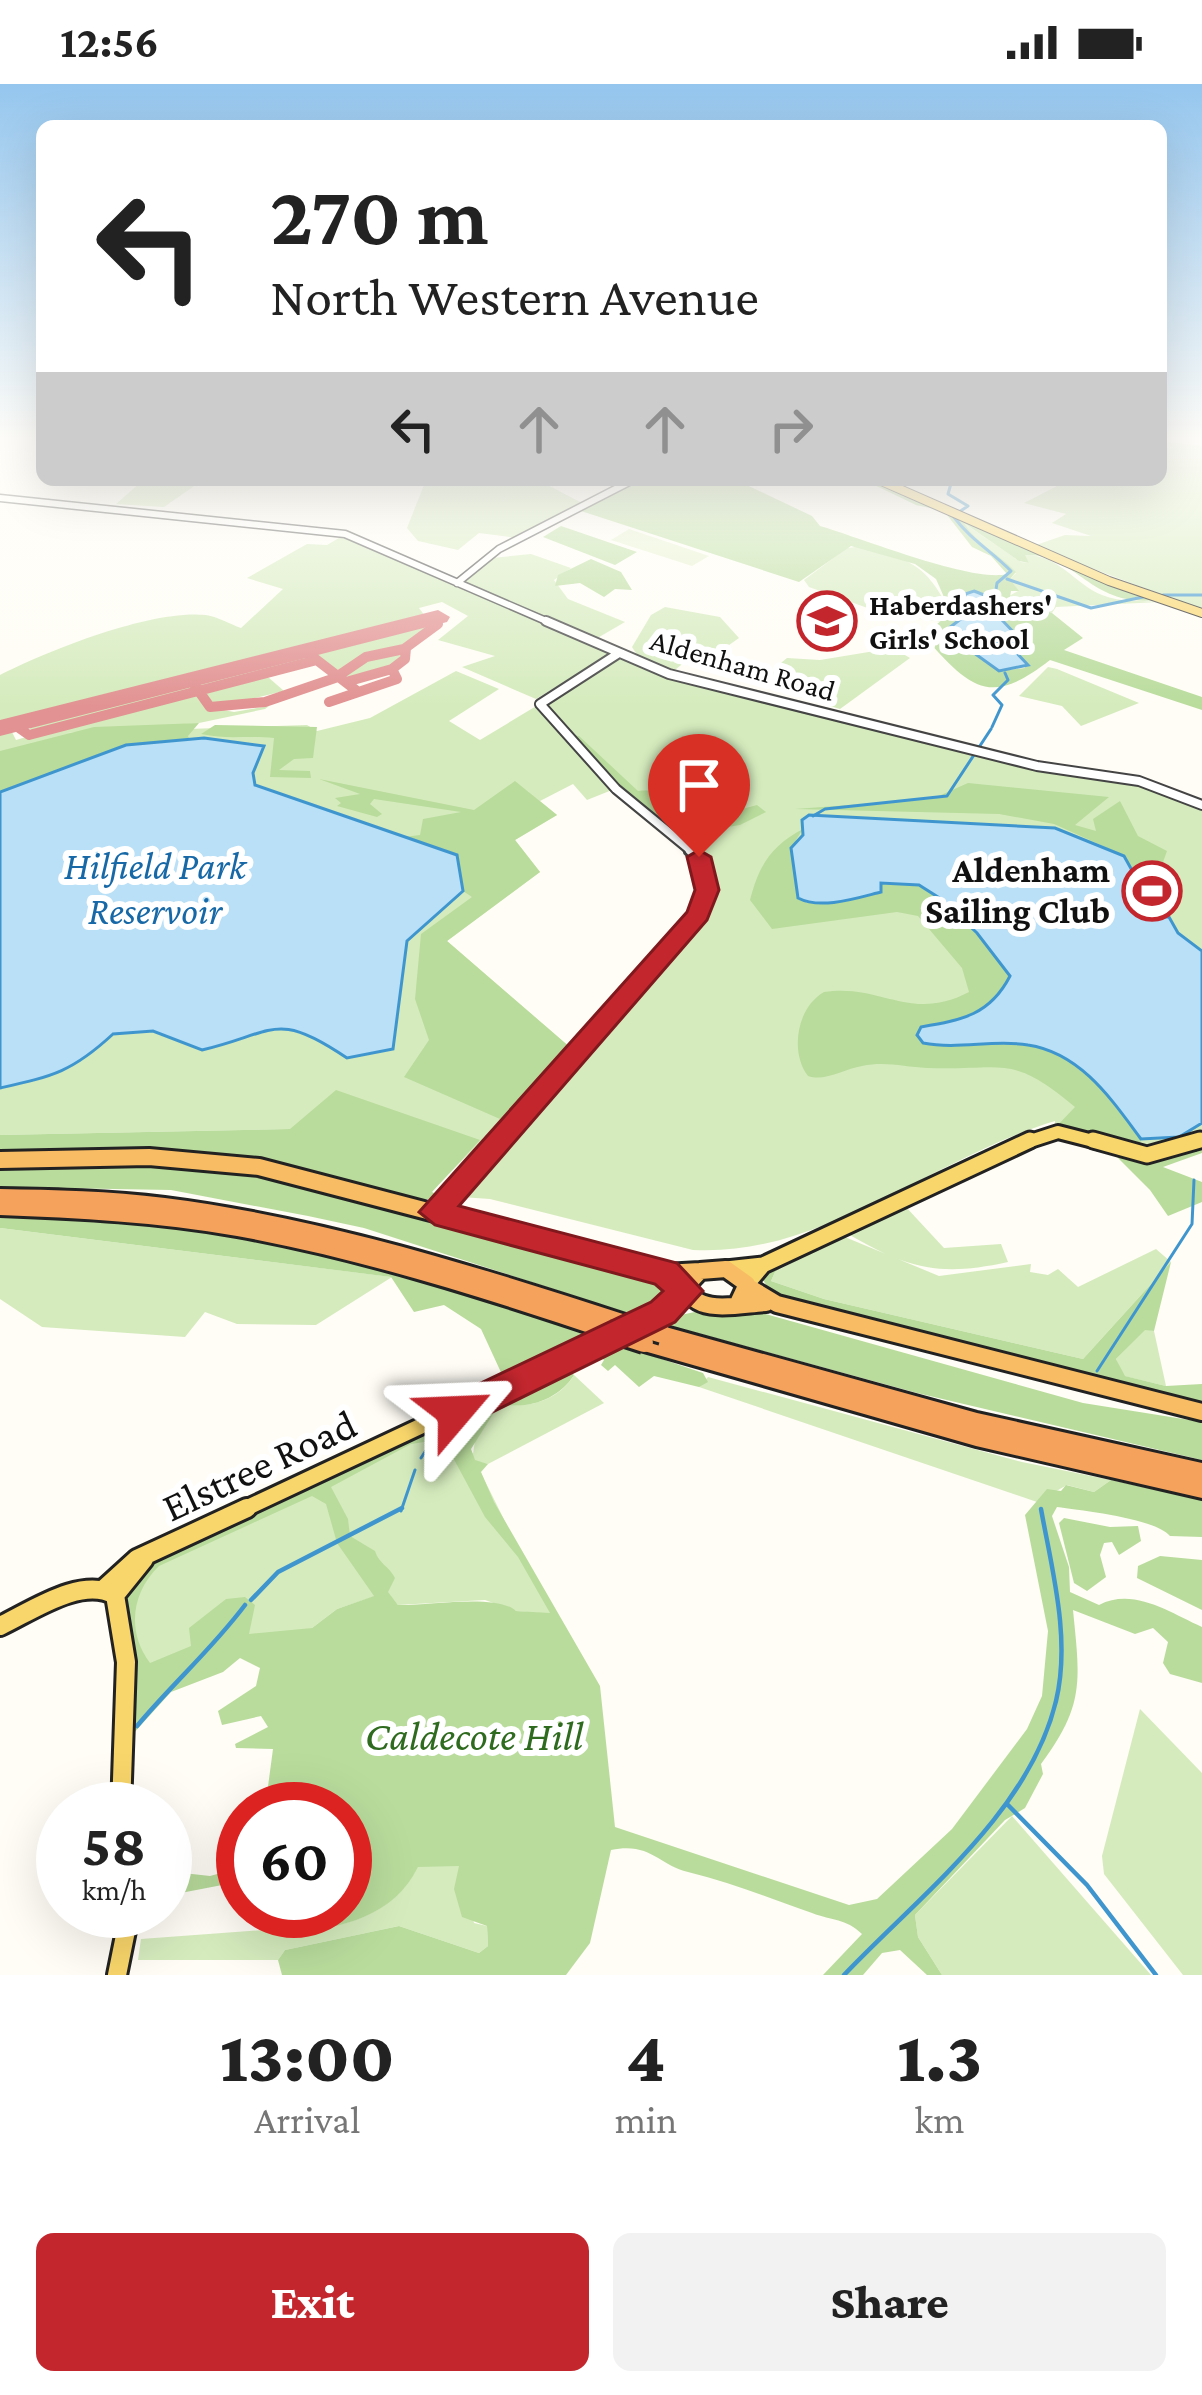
<!DOCTYPE html>
<html lang="en">
<head>
<meta charset="utf-8">
<style>
  :root { --surface:#fff; --page:#f2f2f2; --text:#222; --muted:#767676; --accent:#c4262e }
  body { margin:0; font-family:"Crimson Pro",serif; background:var(--page); color:var(--text); height:100vh; display:flex; flex-direction:column; font-size:45px; white-space:nowrap }
  * { box-sizing:border-box; margin:0 }
  p { font-size:39px; color:var(--muted) }
  .icon { flex:none; width:66px; height:66px; fill:none; stroke:currentColor; stroke-width:2; stroke-linecap:round; stroke-linejoin:round }
  .map { position:relative; height:1891px; overflow:hidden }
  .panel { display:flex; flex-direction:column; background:var(--surface); flex:1 }
  .panel>* { flex:none }
  .top-card { position:absolute; left:36px; top:36px; width:1131px; height:366px; border-radius:18px; box-shadow:0 12px 48px #0002; background:#fff; color:var(--text); overflow:hidden }
  .speed { position:absolute; left:36px; top:1698px; display:flex; gap:24px; font-size:60px; font-weight:700; text-align:center }
  .speed>* { display:grid; place-content:center; width:156px; height:156px; border-radius:50%; background:var(--surface); box-shadow:0 12px 48px #0002; line-height:1 }
  .speed small { font-size:30px; font-weight:400 }
  .speed .limit { border:18px solid #d22; background:#fff; color:#111 }
  .pin { position:absolute; display:grid; place-items:center; width:102px; height:102px; color:#fff; margin:-123px -51px; border-radius:50% 50% 50% 0; rotate:-45deg; box-shadow:0 0 12px #0007 }
  .pin .icon { rotate:45deg }
  .me { position:absolute; width:132px; margin:-66px; rotate:64deg; stroke-linejoin:round; filter:drop-shadow(0 0 9px #0008) }
  .turn { display:flex; align-items:center; gap:42px; height:252px; padding:0 36px; font-size:54px }
  .turn .icon { width:156px; height:156px; stroke-width:2.5 }
  .turn b { display:block; font-size:84px; line-height:102px }
  .lanes { display:flex; align-items:center; height:114px; padding:0 36px; background:#0003; justify-content:center; gap:60px; direction:ltr }
  .lanes .off { opacity:.35 }
  .eta { display:flex; justify-content:space-evenly; align-items:center; height:204px; text-align:center }
  .eta b { font-size:72px; font-weight:800; line-height:84px }
  .primary-button { display:flex; gap:24px; margin-top:auto; padding:24px 36px }
  .primary-button a { flex:1; height:138px; border-radius:18px; background:var(--accent); color:#fff; font-size:48px; font-weight:800; line-height:138px; text-align:center }
  .primary-button a+a { background:var(--page); color:var(--text) }
  .status { display:flex; justify-content:space-between; align-items:center; height:84px; padding:0 60px; background:var(--surface); direction:ltr }
  .status svg { height:33px; fill:currentColor }
  .map>svg:first-child { display:block }
  .green { fill:#d5ebbd }
  .forest { fill:#b9dc9c; fill-rule:evenodd }
  .pitch { fill:#e6f2cf }
  .water { fill:#b9e0f7; stroke:#3f96cf; stroke-width:3 }
  .lines { fill:none; stroke-linecap:round; stroke-linejoin:round }
  .stream-far1 { stroke:#3f96cf; stroke-width:3 }
  .stream { stroke:#3f96cf; stroke-width:4.5 }
  .taxiway-far1 { stroke:#e29292; stroke-width:8 }
  .taxiway { stroke:#e29292; stroke-width:10 }
  .runway { fill:#e29292; fill-rule:evenodd }
  .tertiary-far3-casing { stroke:#444; stroke-width:9 }
  .tertiary-far2-casing { stroke:#444; stroke-width:12 }
  .tertiary-far1-casing { stroke:#444; stroke-width:15 }
  .tertiary-casing { stroke:#444; stroke-width:16 }
  .primary-far3-casing { stroke:#222; stroke-width:10 }
  .primary-far2-casing { stroke:#222; stroke-width:18 }
  .primary-far1-casing { stroke:#222; stroke-width:21 }
  .primary-casing { stroke:#222; stroke-width:24 }
  .trunk-casing { stroke:#222; stroke-width:22 }
  .motorway-casing { stroke:#222; stroke-width:6 }
  .tertiary-far3 { stroke:#fff; stroke-width:6 }
  .tertiary-far2 { stroke:#fff; stroke-width:8 }
  .tertiary-far1 { stroke:#fff; stroke-width:9 }
  .tertiary { stroke:#fff; stroke-width:10 }
  .primary-far3 { stroke:#f9d66b; stroke-width:8 }
  .primary-far2 { stroke:#f9d66b; stroke-width:12 }
  .primary-far1 { stroke:#f9d66b; stroke-width:15 }
  .primary { stroke:#f9d66b; stroke-width:18 }
  .trunk { stroke:#f7bc64; stroke-width:16 }
  .motorway { fill:#f5a25d; fill-rule:evenodd }
  .motorway-bridge-casing { stroke:#222; stroke-width:24; stroke-linecap:butt }
  .motorway-bridge { stroke:#f5a25d; stroke-width:18 }
  .route { fill:#c4262e; stroke:#7f191e; stroke-width:3 }
  .labels { text-anchor:middle; dominant-baseline:central; stroke-width:12; stroke-linejoin:round; paint-order:stroke }
  .far-poi-label { font-size:30px; font-weight:bold; fill:#111; stroke:#fff; text-anchor:start }
  .far-street-label { font-size:30px; fill:#111; stroke:#fff }
  .poi-label { font-size:36px; font-weight:bold; fill:#111; stroke:#fff; text-anchor:end }
  .water-label { font-size:39px; font-style:italic; fill:#1768a6; stroke:#fff }
  .near-street-label { font-size:42px; fill:#111; stroke:#fff }
  .near-park-label { font-size:42px; font-style:italic; fill:#2f6b1f; stroke:#fff }
</style>
</head>
<body>
<div class="status"><b>12:56</b><svg viewBox="0 0 49 12"><path d="M0 12V9h3v3zM5 12V6h3v6zM10 12V3h3v9zM15 12V0h3v12zM26 1h20v11H26zM47 4h2v5h-2z"/></svg></div>
<div class="map">
<svg width="1202" height="1891" viewBox="0 0 1202 1891">
  <rect width="100%" height="100%" fill="#fffdf5"/>
  <path class="green" d="M1161,357l41,5v164l-169,-64 32,-11 26,1 -39,-13 14,-9 -42,-11 35,-18 -14,-5h116z
    M203,396l-39,27 -48,-3 25,-22z
    M426,396h112l46,24 -67,34 -38,-5 -21,17 -40,-9 -11,-13z
    M962,438l59,40 8,1 -5,-8c35,-1 49,28 78,40 20,8 38,5 58,7l-104,5 -4,6 -43,-17 9,-5 -8,-12 6,-6 -37,-28z
    M344,451l268,118 -76,46 -74,-32 33,-11 -57,-16 30,-24 -26,-14 -23,6 6,8 -425,108v-49c49,-25 152,-66 206,-60 12,2 24,9 35,13l42,-39 -36,-11 60,-34 20,1z
    M864,462c51,16 62,19 87,67l-7,9 -57,-7 -78,-28 -5,-7 43,-32z
    M531,470l40,14 -17,12 14,19 57,23 -31,18 -132,-58 30,-24z
    M665,523l55,10 19,21 -34,24 -15,-4 -19,15 -30,-12 -9,-14 19,-32z
    M435,540l-33,24 -19,5 22,-2 -14,16 -42,13 -7,-8 26,-16 -30,16 -25,-17z
    M893,564l17,10 -70,51 -52,-16 -22,-18 21,-17 33,2z
    M304,572l13,8 -49,13 16,14 -71,17 21,4 35,-6 -4,3 -66,14 -133,10 241,-8 10,6 53,-13 86,-47 43,18 -50,32 31,19 58,-35 74,85 -25,10 -14,-16 -33,17 17,14 -42,25 25,32 -93,69 125,108 -141,143 -141,-63 -290,6v-402l11,-3 5,10 17,-5 -4,-9z
    M618,572l50,20 325,84 146,24 63,24v328l-46,17 -101,-25v-7c-121,36 -232,136 -362,129l-203,-51 -29,-2 174,-193 -9,-4 84,-103 -9,-39 -79,-66 -78,-89z
    M1048,583l9,2 82,34 -58,23 -19,-20 -43,-10z
    M905,1122l39,42 57,-4 7,18c-68,15 -100,7 -160,-28z
    M0,1144l392,49 -76,48 -79,-1 -32,-12 -20,25 -143,-10 -42,-28z
    M840,1151l99,41 92,-12 -1,8 18,3 10,-6 20,18 78,-38 15,13 -88,97 -259,-60 -53,-18 4,-9z
    M1145,1245l9,2 12,55 -42,-10 -8,-17z
    M574,1291l30,28 -116,61 -13,-3 76,153 -35,-3 -31,-11 -87,5 -11,-13 -50,17 -25,19 -176,58 -10,-83 9,-31 316,-155 22,37 3,-20 24,-31c25,7 59,-2 74,-28z
    M708,1293l314,85 89,18 -17,12 -27,-7 -30,17 -338,-115z
    M1140,1625l62,64v202h-19l-79,-101 -2,-18z
    M1012,1732l139,159h-209l-24,-38 -3,-22z
    M460,1781l14,58 13,3 1,20 -9,7 -80,-27 -114,24 -7,10h-140l3,-21 137,-10v-18h12v20c52,-2 104,-15 128,-65z"/>
  <path class="forest" d="M635,396h101l76,36 8,10c41,12 153,57 187,48l-16,-18 -19,-9 -28,-36 -28,-6 -52,-25h12l280,120c-67,7 -79,-47 -131,-45l4,8 -10,-2 -55,-38c14,22 34,30 52,49l-6,7 9,12h-8l-1,6 42,16 31,25 -19,12 138,47v13l-152,-50c-58,45 -77,33 -127,-25l28,-22 -15,-34 -21,-15 -64,-18 -52,36 -221,-72zM974,507l21,5 14,12 -8,11 24,49 -26,3 -21,-14v-7l19,-6 -34,-7 1,-40z
    M561,442l76,26 -22,13 -72,-28z
    M591,475l30,13 11,18 -17,-1 -11,8 -24,-14 -25,3 3,-11z
    M199,639l-11,13 2,5 -64,4 -126,47v-41l94,-24z
    M215,641l102,2 -4,31 -19,1 -15,11 31,1 1,7 -41,-1 4,-39c-27,-3 -46,2 -73,-4z
    M569,651l10,1 59,55c32,-3 42,12 64,29l55,-15 9,7 -26,13 -62,10 -56,-43z
    M319,695l155,31 41,-29 42,34 -42,25 25,32 -93,69 125,108 -72,70 -96,-42 25,-37 -14,-41 6,-65 51,-37 -9,-6 -6,-36 -53,-18 16,-2 3,-16 38,-7 -87,-13 -4,5 12,10 -5,3 -40,-11 4,-3 -6,-5 25,-4z
    M968,699l141,14 -34,28 21,6 -3,-12 27,-18 18,35 29,15 -9,25 19,20 -15,3 -8,-12 -13,1 -16,-32 -71,-32 -55,-10 -204,-5 137,-10z
    M803,745l-12,19 15,55 74,-11v-9l39,2 22,14 36,34 33,43c-20,36 -53,45 -87,67 35,7 71,-4 105,1 53,9 84,56 113,95l-3,14 -83,-25 20,-21c-65,-55 -72,-36 -148,-39 -23,-1 -41,-7 -65,-2 -18,3 -37,16 -54,10 -18,-23 -12,-68 16,-84 57,-9 86,31 145,0l-7,-24 -44,-52 -21,-4 -125,17 -22,-29c9,-35 21,-54 53,-71z
    M336,1006l144,50 -48,52 10,5 -28,4 -131,-33 -283,-11v-22l290,-6z
    M1202,1059v10l-39,14 39,15v20l-34,14 -18,-26 -40,-40 8,4z
    M0,1080l228,1 432,115 9,19 -29,18 -276,-89 -56,-12 -137,-26 -171,-3z
    M0,1130c80,4 159,7 238,19 118,18 231,62 344,99l11,10 -88,39 -24,-52 -37,-24 -30,7 -23,-35 -391,-49z
    M812,1165l-37,23 -4,9 53,18 259,60 88,-97 -17,69 -9,-1 -29,29 9,17 41,10 36,-2v22l-431,-112 -10,-18z
    M704,1226l51,1 328,92 119,19v38l-285,-67 -264,-72z
    M609,1257l94,32 5,9 -9,5 -45,-11 -15,11 -24,-22 -7,6 -7,-6 3,-5 -10,-8z
    M565,1283l9,8c-15,25 -50,36 -74,28l-29,46 4,11 13,4 -7,8 13,30 106,184 15,141 234,78 28,-6 75,-70 75,-100 15,-33 6,-65 -23,-116 22,-26 14,2 5,-6 28,7 17,-12 91,20v37l-32,-1c-16,-18 -86,-25 -113,-29l-5,9 17,51 1,25 29,13c35,-18 71,8 103,22v56l-32,-9 -7,-11 5,-21 -15,-14 -18,6 -62,-24c7,71 12,95 -32,154l2,10 -18,34 -20,12 -90,95 3,22 24,38h-15l-27,-25 -18,3 -19,22h-40l39,-41c-17,-16 -29,-13 -50,-21 -42,-15 -80,-30 -124,-41 -30,-7 -37,-30 -77,-22l-21,93 -24,32h-284l-4,-15 7,-10 114,-24 80,27 9,-7 -1,-20 -25,-9 -8,-28 5,-23 -41,1c-24,49 -76,62 -128,65v-21h55v-102h-80l8,-60 -37,-1 -1,-4 33,-17 -7,-11 -39,9 -4,-14 38,-25 4,-18 -20,-10 -17,14 -52,20 -39,43c7,-46 -14,-106 -4,-143 2,-11 13,-22 20,-32zM443,1355l42,78 33,40 32,56 -34,-2c-19,-18 -89,-5 -118,-6l-10,-13 7,-14c-6,-12 -16,-14 -20,-27l-25,-15 -2,-17 -17,-32 80,-43zM312,1412l14,8 11,39 37,53 -37,13 -25,19 -63,6 6,-29 -10,-8 -19,2 -37,29 2,18 -41,17c-24,-32 -18,-71 9,-97z
    M1064,1434l46,9 28,-1 3,15 -22,14 -7,-13 -8,1 -4,12 6,22 -19,14 -13,-8 -15,-60z
    M1160,1472l42,4v50l-65,-32 1,-12z
    M239,1784l4,13 -78,15v-25l45,5z"/>
  <path class="pitch" d="M629,445l80,27 -17,10 -81,-26z"/>
  <path class="water" d="M974,507l33,13 -6,15 20,21 -9,8 16,17 -29,6 -25,-18 21,-10 -46,-15 17,-13 -1,-21z
    M204,654l60,8 -11,27 2,12 202,70 6,36 -56,50 -14,108 -46,9c-72,-49 -72,-25 -145,-8l-49,-19 -40,3c-41,38 -60,42 -113,54v-296l126,-47z
    M809,731l246,13 69,28 34,61h11l9,16 24,18v172l-23,14 -38,2c-29,-39 -60,-86 -113,-94 -34,-6 -69,5 -105,-2l-6,-8 4,-8c41,-7 69,-12 89,-51l-33,-43 -36,-34 -22,-14 -38,-2v9c-24,6 -60,18 -83,6l-7,-50 12,-13 -1,-15z"/>
  <g class="lines">
    <path class="stream-far1" d="M952,396l-4,14 20,12 -15,10c18,24 37,34 58,55l-14,12 -2,13
      M1007,495l84,29 52,-11
      M1163,511h39
      M992,643l10,-22 -9,-10 15,-15 -3,-7
      M813,732l12,-7 122,-13 44,-67
      M1097,1287l95,-147 2,-44
      M421,1374l17,-26
      M401,1427l14,-41"/>
    <path class="stream" d="M251,1516l27,-28 124,-64
      M137,1642c36,-43 75,-77 108,-121
      M1008,1721l79,80 69,90
      M844,1891c76,-80 185,-162 212,-274 15,-62 -4,-131 -15,-192"/>
    <path class="taxiway-far1" d="M428,535l9,5"/>
    <path class="taxiway" d="M312,565l-3,5 48,37
      M191,596l19,27 55,-5 70,-24 31,-21 38,-8 34,-25 -7,-3
      M346,598l46,-13
      M329,618l68,-23 -5,-10 13,-10 1,-11
      M25,638l-6,6 10,7 288,-75"/>
    <path class="runway" d="M438,526l12,7 -3,5 -447,114v-16z"/>
    <defs>
      <path id="tertiary-far3" d="M0,414l345,36 208,90
        M457,499l42,-34 134,-69"/>
      <path id="tertiary-far2" d="M546,537l123,53 368,92 102,15 63,24
        M619,569l-79,51 76,85 78,64"/>
      <path id="tertiary-far1" d="M496,1059l207,-236c3,-21 5,-42 -13,-57"/>
      <path id="tertiary" d="M435,1128l63,-72"/>
      <path id="primary-far3" d="M879,396l230,101 93,32"/>
      <path id="primary-far2" d="M1024,1059l34,-11 43,11
        M1193,1059l9,-4"/>
      <path id="primary-far1" d="M1093,1056l54,15 53,-15
        M726,1185l37,-4
        M747,1200l16,-19 267,-125
        M633,1242l45,-23 8,-12
        M240,1427l375,-176"/>
      <path id="primary" d="M104,1505l33,-30 110,-51
        M115,1511l11,67 -5,147
        M0,1542c32,-15 81,-50 115,-31l29,-36
        M117,1891l13,-64"/>
      <path id="trunk" d="M0,1076l149,-3 110,10 406,106 35,-2
        M747,1202l30,18 425,108
        M739,1217l8,-17 -21,-15 -26,2 -14,15c9,31 55,18 80,17"/>
      <path id="motorway" d="M0,1105c55,1 110,2 165,9 158,20 310,68 461,117l7,2 2,6 -2,6 -7,2 -12,-4 2,4 -2,6 -7,2c-122,-41 -244,-80 -370,-103 -79,-14 -158,-18 -237,-21z
        M662,1242l315,87 225,50v35l-226,-52 -339,-97 -2,-6 2,-6 7,-2 10,3 -1,-4 2,-6z"/>
    </defs>
    <use href="#tertiary-far3" class="tertiary-far3-casing"/>
    <use href="#tertiary-far2" class="tertiary-far2-casing"/>
    <use href="#tertiary-far1" class="tertiary-far1-casing"/>
    <use href="#tertiary" class="tertiary-casing"/>
    <use href="#primary-far3" class="primary-far3-casing"/>
    <use href="#primary-far2" class="primary-far2-casing"/>
    <use href="#primary-far1" class="primary-far1-casing"/>
    <use href="#primary" class="primary-casing"/>
    <use href="#trunk" class="trunk-casing"/>
    <use href="#motorway" class="motorway-casing"/>
    <use href="#tertiary-far3" class="tertiary-far3"/>
    <use href="#tertiary-far2" class="tertiary-far2"/>
    <use href="#tertiary-far1" class="tertiary-far1"/>
    <use href="#tertiary" class="tertiary"/>
    <use href="#primary-far3" class="primary-far3"/>
    <use href="#primary-far2" class="primary-far2"/>
    <use href="#primary-far1" class="primary-far1"/>
    <use href="#primary" class="primary"/>
    <use href="#trunk" class="trunk"/>
    <use href="#motorway" class="motorway"/>
    <defs>
      <path id="motorway-bridge" d="M626,1239l36,11
        M607,1247l37,12"/>
    </defs>
    <use href="#motorway-bridge" class="motorway-bridge-casing"/>
    <use href="#motorway-bridge" class="motorway-bridge"/>
  </g>
  <linearGradient id="sky" x2="0" y2="1"><stop stop-color="#95c6ee"/><stop offset="0.57" stop-color="#fffefa"/><stop offset="1" stop-color="#fffefa" stop-opacity="0"/></linearGradient>
  <rect width="1202" height="622" fill="url(#sky)"/>
  <path class="route" d="M699,766l12,7 8,33 -12,30 -248,286 218,57 26,28 -28,31 -207,102 -13,5 -12,-5 -5,-12 5,-11 208,-99 12,-11 -8,-7 -220,-59 -16,-13 268,-300 8,-22 -8,-33z"/>
  <defs>
    <symbol id="school-ring" viewBox="-11 -11 22 22"><circle r="9.5" fill="#fff" stroke="#c4262e" stroke-width="1.5"/><path d="M0-5L7-2L0 1L-7-2ZM-4 1L0 2.5L4 1V4Q0 6-4 4Z" fill="#c4262e"/></symbol>
    <symbol id="stadium-ring" viewBox="-11 -11 22 22"><circle r="9.5" fill="#fff" stroke="#c4262e" stroke-width="1.5"/><path d="M0-5a6.5 5 0 1 0 0 10a6.5 5 0 1 0 0-10ZM-3.5-1.8h7v3.6h-7Z" fill="#c4262e"/></symbol>
  </defs>
  <g fill-rule="evenodd">
    <use href="#school-ring" x="794" y="504" width="66" height="66"/>
    <use href="#stadium-ring" x="1119" y="774" width="66" height="66"/>
  </g>
  <g class="labels">
    <g class="far-poi-label">
      <text x="869" y="520">Haberdashers'<tspan x="869" dy="34">Girls' School</tspan></text>
    </g>
    <g class="far-street-label">
      <text transform="translate(743 581) rotate(16)">Aldenham Road</text>
    </g>
    <g class="poi-label">
      <text x="1110" y="786">Aldenham<tspan x="1110" dy="41">Sailing Club</tspan></text>
    </g>
    <g class="water-label">
      <text x="155" y="781">Hilfield Park<tspan x="155" dy="45">Reservoir</tspan></text>
    </g>
    <g class="near-street-label">
      <text transform="translate(259 1381) rotate(-25)">Elstree Road</text>
    </g>
    <g class="near-park-label">
      <text x="474" y="1651">Caldecote Hill</text>
    </g>
  </g>
</svg>
<div class="speed"><div>58<small>km/h</small></div><div class="limit">60</div></div>
<div class="pin" style="left:699px;top:773px;background:#d93025"><svg class="icon" aria-label="arrive" viewBox="0 0 24 24"><path d="M6 21V4h12l-3 4 3 4H6"/></svg></div>
<svg class="me" style="left:455px;top:1328px" viewBox="-20 -20 40 40"><path d="M0-17L14 15 0 8-14 15z" fill="#c4262e" stroke="#fff" stroke-width="4"/></svg>
<div class="top-card">
<div class="turn"><svg class="icon" aria-label="left" viewBox="0 0 24 24"><path d="M17 20v-9H6M10 6l-5 5 5 5"/></svg><div><b>270 m</b>North Western Avenue</div></div>
<div class="lanes"><svg class="icon" aria-label="left" viewBox="0 0 24 24"><path d="M17 20v-9H6M10 6l-5 5 5 5"/></svg><svg class="icon off" aria-label="ahead" viewBox="0 0 24 24"><path d="M12 20V5M6 11l6-6 6 6"/></svg><svg class="icon off" aria-label="ahead" viewBox="0 0 24 24"><path d="M12 20V5M6 11l6-6 6 6"/></svg><svg class="icon off" aria-label="right" viewBox="0 0 24 24"><path d="M7 20v-9h11M14 6l5 5-5 5"/></svg></div>
</div>
</div>
<section class="panel">
<div class="eta">
<div><b>13:00</b><p>Arrival</p></div>
<div><b>4</b><p>min</p></div>
<div><b>1.3</b><p>km</p></div>
</div>
<div class="primary-button"><a>Exit</a><a>Share</a></div>
</section>
</body>
</html>
